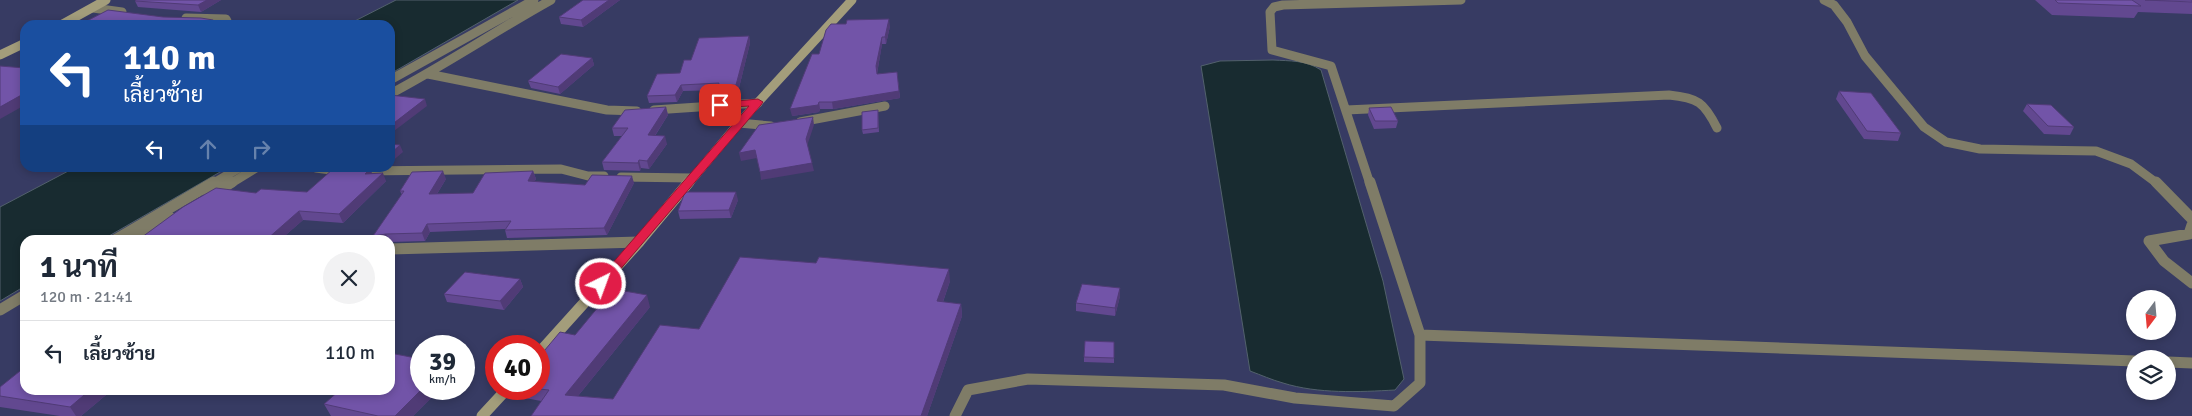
<!DOCTYPE html>
<html lang="th">
<head>
<meta charset="utf-8">
<style>
  :root { --surface:#fff; --page:#f2f2f3; --text:#1f2937; --muted:#747a83; --line:#e0e1e3 }
  body { margin:0; font-family:Signika,Sarabun,sans-serif; background:var(--page); color:var(--text); height:100vh; display:flex; flex-direction:column; font-size:19px; white-space:nowrap }
  * { box-sizing:border-box; margin:0 }
  p { font-size:16px; color:var(--muted) }
  .icon { flex:none; width:28px; height:28px; fill:none; stroke:currentColor; stroke-width:2; stroke-linecap:round; stroke-linejoin:round }
  .map { position:relative; flex:1; overflow:hidden }
  .side { position:absolute; left:20px; top:235px; width:375px; height:160px; display:flex; flex-direction:column; background:var(--surface); border-radius:15px; box-shadow:0 2px 8px #0003 }
  .side>* { flex:none }
  .top-card { position:absolute; left:20px; top:20px; width:375px; height:152px; border-radius:15px; box-shadow:0 2px 8px #0003; background:#1a4fa0; color:#fff; overflow:hidden }
  .needle { width:32px; rotate:196deg }
  .tools { position:absolute; left:2126px; top:290px; display:grid; gap:10px }
  .tools a { display:grid; place-items:center; width:50px; height:50px; border-radius:50%; background:var(--surface); box-shadow:0 2px 8px #0003; font-size:25px }
  .speed { position:absolute; left:410px; top:335px; display:flex; gap:10px; font-size:25px; font-weight:700; text-align:center }
  .speed>* { display:grid; place-content:center; width:65px; height:65px; border-radius:50%; background:var(--surface); box-shadow:0 2px 8px #0003; line-height:1 }
  .speed small { font-size:12px; font-weight:400 }
  .speed .limit { border:8px solid #d22; background:#fff; color:#111 }
  .pin { position:absolute; display:grid; place-items:center; width:42px; height:42px; color:#fff; margin:-21px; border-radius:10px; box-shadow:0 2px 8px #0006 }
  .me { position:absolute; width:55px; margin:-28px; rotate:42deg; stroke-linejoin:round; filter:drop-shadow(0 0 4px #0008) }
  .turn { display:flex; align-items:center; gap:18px; height:105px; padding:0 20px; font-size:22px }
  .turn .icon { width:65px; height:65px; stroke-width:2.5 }
  .turn b { display:block; font-size:35px; line-height:42px }
  .lanes { display:flex; align-items:center; height:48px; padding:0 20px; background:#0003; justify-content:center; gap:25px; direction:ltr }
  .lanes .off { opacity:.35 }
  .round { display:grid; place-items:center; flex:none; width:52px; height:52px; border-radius:26px; background:var(--page) }
  .summary { display:flex; align-items:center; justify-content:space-between; height:85px; padding:0 20px }
  h1 { font-size:30px; font-weight:700; line-height:38px }
  ul { padding:0; list-style:none }
  li { display:flex; align-items:center; gap:15px; height:65px; padding:0 20px; border-top:1px solid var(--line) }
  li div { flex:1 }
  li b { display:block; font-size:19px }
  li em { font-style:normal }
  .map>svg:first-child { display:block }
  .water { fill:#182b30; stroke:#52616c }
  .lines { fill:none; stroke-linecap:round; stroke-linejoin:round }
  .street-far1 { stroke:#7f7c67; stroke-width:9 }
  .street { stroke:#7f7c67; stroke-width:11 }
  .secondary-far1 { stroke:#a39d7b; stroke-width:9 }
  .secondary { stroke:#a39d7b; stroke-width:11 }
  .wall { fill:#624890 }
  .shaded-wall { fill:#503b76 }
  .building { fill:#7254a8; stroke:#503b76 }
  .route { fill:#e11d48; stroke:#92132f }
</style>
</head>
<body>
<div class="map">
<svg width="2192" height="416" viewBox="0 0 2192 416">
  <rect width="100%" height="100%" fill="#373b63"/>
  <path class="water" d="M396,0h122l-128,74v-49h-43z
    M1273,60c17,1 33,0 48,10l62,211 21,98 -9,11c-36,2 -77,4 -112,-7 -11,-3 -22,-8 -33,-12l-49,-305 19,-5z
    M74,168h153l-125,72h-77v46l-25,15v-94z"/>
  <g class="lines">
    <path class="street-far1" d="M1824,0l10,5 13,17 18,34 59,71 22,15 34,7 116,2 35,13 27,20
      M93,8l29,4
      M186,18l40,1 1,2 -5,4
      M428,74l179,36 30,1
      M390,80l144,-80
      M390,94c55,-29 107,-64 161,-94
      M654,110l104,-7
      M1346,110l323,-15c29,3 35,7 48,33
      M800,122l85,-16
      M739,123l32,3
      M316,168l29,4
      M359,171l202,-2 27,7h16
      M621,177l71,1
      M212,184l27,-16
      M230,184l26,-16
      M1370,184l-39,-118 -59,-16 -2,-38 4,-5 9,-2 178,-5"/>
    <path class="street" d="M2156,182l36,37
      M209,196l23,-14
      M2192,225l-3,9 -40,7 15,20 28,22
      M135,238l36,-20
      M115,240l99,-58
      M390,249l249,-7
      M0,310l25,-15
      M1420,335l715,26
      M2168,362l24,1
      M955,416l13,-26 60,-11 196,6 71,13 99,8 26,-23v-48l-50,-153"/>
    <path class="secondary-far1" d="M61,25l45,-25
      M0,55l25,-12
      M688,184l51,-61 113,-123"/>
    <path class="secondary" d="M539,353l100,-111 50,-60
      M482,416l25,-27"/>
  </g>
  <path class="wall" d="M221,0l-20,12 -63,-5 -3,-6z
    M583,0h37l-37,27 -22,-3 -2,-7z
    M2035,0h157v14l-54,-2 -4,6 -82,-3z
    M890,26l-4,18h-4l-5,30 20,-2 3,26 -67,11h-13l-1,3 -27,4 27,-62z
    M749,36l1,7 -12,49 -19,1v-3l-36,1 -6,11 -28,1 -2,-7 33,-23 11,-13z
    M592,58l2,7 -34,29 -29,-6 -3,-7z
    M1839,91l62,42 -3,8 -34,-2 -28,-40z
    M2027,104l47,23 -4,8 -26,-1 -21,-23z
    M666,107l2,8 -13,21 12,8 -18,25 -8,-1 -1,3 -36,-1 -2,-8 20,-26h-8l-2,-8z
    M1369,108l29,13 -2,7 -22,1 -6,-14z
    M878,110l1,22 -16,2 -1,-4z
    M370,169l2,4 14,8 -43,42 -40,-3 -23,20h-142l118,-47 51,-1z
    M533,171l3,8 -2,3 51,3 49,-2 -27,52 -100,3 -2,-8v-1l-75,3 -5,9 -35,1v-2h-15l-2,-4 29,-41 -2,-4 46,-12 -9,15 36,-1z
    M738,200l-7,18 -51,1 -2,-8z
    M520,279l3,8 -19,23 -57,-8 -3,-8z
    M950,281l-7,21 18,2 1,12 -35,100 -386,-15 -21,-4 -4,-8h23l36,-54 75,-28 -72,89 35,3 86,-70z
    M1120,296l-5,20 -39,-5v-8z
    M1114,342v21l-30,-1v-5z
    M0,387l25,3h87l-31,26h-21l-60,-9z
    M421,389h19l-27,27h-82l-7,-12z"/>
  <path class="shaded-wall" d="M207,0h14l-20,12 -3,-7z
    M609,0h11l-37,27 -2,-7z
    M889,19l1,7 -4,18 -1,-7z
    M749,36l1,7 -12,49 -2,-7z
    M882,37v7l-5,29 -1,-7z
    M592,58l2,7 -34,29 -2,-7z
    M681,85l2,6 -6,11 -2,-7z
    M899,91l1,7 -67,11 -1,-7z
    M25,93v12l-25,14v-12z
    M425,99l2,7 -37,28v-8z
    M819,102l1,7 -1,3 -27,4 -2,-7z
    M666,107l2,8 -18,28 -2,-8z
    M813,117l1,8 -7,21 -1,-7z
    M665,136l2,8 -18,25 -2,-8z
    M400,145l3,7 -13,11v-9z
    M755,150l2,8 -16,3 -2,-8z
    M639,160l2,8 -1,3 -2,-8z
    M812,163l2,8 -53,9 -1,-8z
    M370,169l4,9 -9,-4z
    M443,171l3,8 -14,23 -3,-8z
    M533,171l3,8 -6,10 -2,-8z
    M383,173l3,8 -43,42 -4,-9z
    M632,176l2,7 -27,52 -3,-7z
    M736,192l2,8 -7,18 -2,-8z
    M299,211l4,9 -23,20h-14z
    M427,224l3,8 -5,9 -3,-8z
    M386,234l3,6h-14l-2,-4z
    M949,269l1,12 -11,32 -2,-12z
    M520,279l3,8 -19,23 -4,-9z
    M1120,288v8l-5,20v-8z
    M647,295l3,12 -81,100 -4,-12z
    M961,304l1,12 -35,100h-6z
    M422,389h18l-27,27h-18z
    M90,390h22l-31,26h-5l-6,-9z"/>
  <path class="building" d="M136,0h71l-9,5 -63,-4z
    M583,0h26l-28,20 -22,-3z
    M2055,0h77l9,6 -83,-3z
    M2145,0h47v2z
    M108,10l55,7 38,1 12,2 6,5 6,-3 20,3h-166z
    M889,19l-4,18h-3l-6,29 1,8 20,-2 2,19 -67,11h-13l-1,3 -28,4 22,-55h7l7,-24 5,-6h15l1,-4z
    M749,36l-13,49 -18,1 1,-3 -38,2 -6,10 -28,1 10,-22 23,-1 4,-13h7l8,-22z
    M561,54l31,4 -34,29 -30,-6z
    M0,66l25,2v25l-25,14z
    M1839,91l32,2 30,40 -34,-2z
    M390,95l35,4 -35,27z
    M2027,104l24,1 23,22 -26,-1z
    M666,107l-18,28 17,1 -18,25 -8,-1 -1,3 -36,-1 26,-34h-16l13,-18z
    M1391,107l7,14h-23l-6,-13z
    M878,110v18l-16,2v-18z
    M813,117l-7,22 6,24 -52,9 -5,-22 -16,3 20,-28z
    M390,144l10,1 -10,9z
    M333,169h37l-5,5 18,-1 -44,41 -40,-3 -33,29h-128l45,-33 33,-19 40,5 5,-4 46,3z
    M443,171l-14,23 44,-1 12,-20 48,-2 -5,10 57,4 7,-10 40,1 -28,52 -99,2 6,-9 -84,3 -5,9 -36,1 -13,2 31,-45h-4l12,-19z
    M685,192h51l-7,18 -51,1z
    M740,257l76,6 3,-6 130,12 -12,32 24,3 -40,112h-390l18,-26 -10,-1v-32l21,-25 15,3 38,-46 34,6 -82,100 48,4 47,-74 39,4z
    M465,272l55,7 -20,22 -56,-7z
    M1082,284l38,4 -5,20 -39,-5z
    M1085,341l29,1v16l-30,-1z
    M390,353l31,6v30h1l-27,27h-17l-54,-12 16,-14h50z
    M25,367v23h65l-20,17 -70,-11v-9z"/>
  <path class="route" d="M758,99l5,3 -2,3 -155,181h-9l-2,-2 2,-3 152,-175 -29,2 -3,-1v-4z"/>
</svg>
<div class="tools">
<a><svg class="needle" viewBox="-14 -14 28 28"><path d="M0-13l5 13h-10z" fill="#e53935"/><path d="M0 13l5-13h-10z" fill="#747a83"/></svg></a>
<a><svg class="icon" aria-label="layers" viewBox="0 0 24 24"><path d="M12 4l9 5-9 5-9-5zM3 14l9 5 9-5"/></svg></a>
</div>
<div class="speed"><div>39<small>km/h</small></div><div class="limit">40</div></div>
<div class="pin" style="left:720px;top:105px;background:#d93025"><svg class="icon" aria-label="arrive" viewBox="0 0 24 24"><path d="M6 21V4h12l-3 4 3 4H6"/></svg></div>
<svg class="me" style="left:601px;top:284px" viewBox="-20 -20 40 40"><circle r="17" fill="#e11d48" stroke="#fff" stroke-width="3"/><path d="M0-11L8 9 0 5-8 9z" fill="#fff"/></svg>
<div class="top-card">
<div class="turn"><svg class="icon" aria-label="left" viewBox="0 0 24 24"><path d="M17 20v-9H6M10 6l-5 5 5 5"/></svg><div><b>110 m</b>เลี้ยวซ้าย</div></div>
<div class="lanes"><svg class="icon" aria-label="left" viewBox="0 0 24 24"><path d="M17 20v-9H6M10 6l-5 5 5 5"/></svg><svg class="icon off" aria-label="ahead" viewBox="0 0 24 24"><path d="M12 20V5M6 11l6-6 6 6"/></svg><svg class="icon off" aria-label="right" viewBox="0 0 24 24"><path d="M7 20v-9h11M14 6l5 5-5 5"/></svg></div>
</div>
<section class="side">
<div class="summary"><div><h1>1 นาที</h1><p>120 m · 21:41</p></div><a class="round"><svg class="icon" aria-label="close" viewBox="0 0 24 24"><path d="M6 6l12 12M18 6L6 18"/></svg></a></div>
<ul>
<li><svg class="icon" aria-label="left" viewBox="0 0 24 24"><path d="M17 20v-9H6M10 6l-5 5 5 5"/></svg><div><b>เลี้ยวซ้าย</b></div><em>110 m</em></li>
</ul>
</section>
</div>
</body>
</html>
